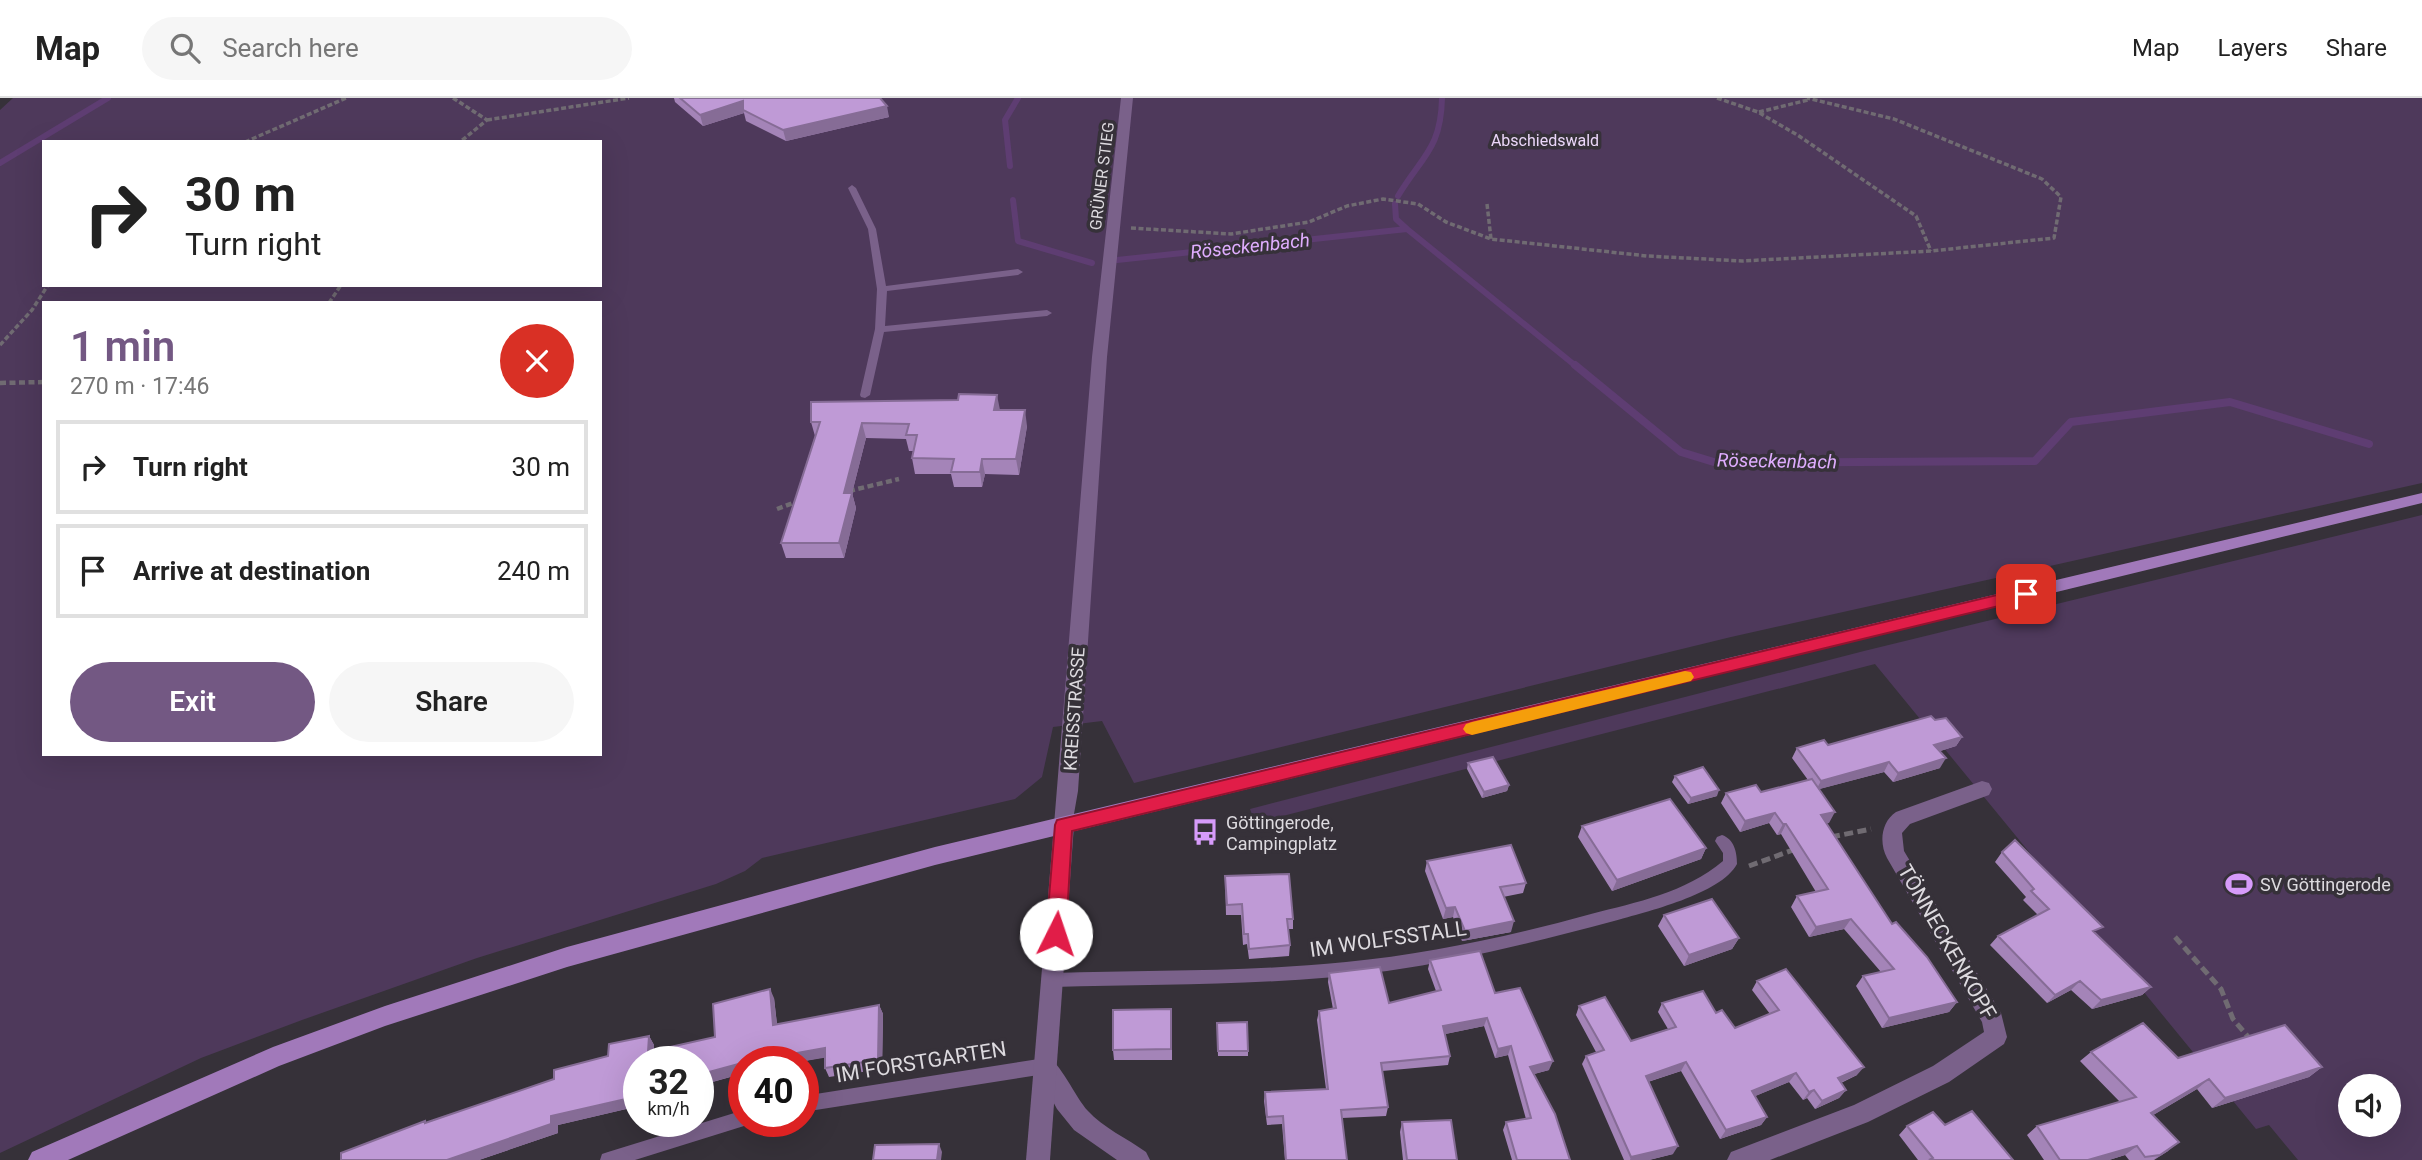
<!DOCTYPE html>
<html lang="en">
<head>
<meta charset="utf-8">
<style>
  :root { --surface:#fff; --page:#f6f6f6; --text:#222; --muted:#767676; --line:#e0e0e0; --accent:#735883 }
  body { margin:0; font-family:Roboto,sans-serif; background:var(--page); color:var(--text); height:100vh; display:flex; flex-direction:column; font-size:26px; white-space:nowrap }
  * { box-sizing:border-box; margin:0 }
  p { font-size:23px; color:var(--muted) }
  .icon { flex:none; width:38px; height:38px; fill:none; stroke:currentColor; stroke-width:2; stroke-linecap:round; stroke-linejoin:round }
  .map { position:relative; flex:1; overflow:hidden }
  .details { position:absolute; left:42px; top:203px; width:560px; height:455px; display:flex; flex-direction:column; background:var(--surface); border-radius:0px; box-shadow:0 7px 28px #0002 }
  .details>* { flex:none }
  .banner { position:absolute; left:42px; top:42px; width:560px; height:147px; border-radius:0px; box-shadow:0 7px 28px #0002; background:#fff; color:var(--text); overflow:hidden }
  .buttons { position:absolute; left:2338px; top:976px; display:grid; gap:14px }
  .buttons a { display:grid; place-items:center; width:63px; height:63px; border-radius:50%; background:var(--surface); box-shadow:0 7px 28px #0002; font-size:35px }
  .speed { position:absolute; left:623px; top:948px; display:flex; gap:14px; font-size:35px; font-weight:700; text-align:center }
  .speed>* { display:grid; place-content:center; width:91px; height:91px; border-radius:50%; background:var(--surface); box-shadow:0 7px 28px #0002; line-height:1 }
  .speed small { font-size:18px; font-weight:400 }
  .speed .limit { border:10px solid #d22; background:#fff; color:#111 }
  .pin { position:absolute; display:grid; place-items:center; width:60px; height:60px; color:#fff; margin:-30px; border-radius:14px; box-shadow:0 4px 10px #0006 }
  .me { position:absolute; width:77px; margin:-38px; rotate:4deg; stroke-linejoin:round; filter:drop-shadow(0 0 5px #0008) }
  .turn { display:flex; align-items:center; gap:24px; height:147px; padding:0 28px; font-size:32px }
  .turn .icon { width:91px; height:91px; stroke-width:2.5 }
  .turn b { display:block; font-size:49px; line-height:60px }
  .round { display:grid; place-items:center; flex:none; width:74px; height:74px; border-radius:37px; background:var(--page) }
  .headline { display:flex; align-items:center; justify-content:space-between; height:119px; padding:0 28px }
  h1 { font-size:42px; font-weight:600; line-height:52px; color:var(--accent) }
  .primary-button { display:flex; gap:14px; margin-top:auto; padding:14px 28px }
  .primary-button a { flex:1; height:80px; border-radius:42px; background:var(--accent); color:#fff; font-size:28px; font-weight:600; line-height:80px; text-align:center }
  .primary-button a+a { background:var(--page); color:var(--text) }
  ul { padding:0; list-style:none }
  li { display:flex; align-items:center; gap:21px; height:94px; margin:0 14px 10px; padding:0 14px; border:4px solid var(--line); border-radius:0px }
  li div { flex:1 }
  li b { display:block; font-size:26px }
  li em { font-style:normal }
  header { display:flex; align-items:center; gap:42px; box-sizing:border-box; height:98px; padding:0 35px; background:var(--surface); border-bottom:2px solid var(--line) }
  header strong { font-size:33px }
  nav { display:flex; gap:38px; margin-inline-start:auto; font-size:24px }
  .search { width:490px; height:63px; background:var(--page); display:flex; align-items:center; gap:18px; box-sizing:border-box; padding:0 24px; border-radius:38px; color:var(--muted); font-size:26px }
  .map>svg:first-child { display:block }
  .green { fill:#4e395b; fill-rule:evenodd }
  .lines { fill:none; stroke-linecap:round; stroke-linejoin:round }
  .stream-far1 { stroke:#5e3d72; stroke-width:6 }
  .stream { stroke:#5e3d72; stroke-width:8 }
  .path-far2 { stroke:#706b72; stroke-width:3.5; stroke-dasharray:5 2.5; stroke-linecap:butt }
  .path-far1 { stroke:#706b72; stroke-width:4.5; stroke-dasharray:6 3.5; stroke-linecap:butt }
  .path { stroke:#706b72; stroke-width:5; stroke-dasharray:9 4.5; stroke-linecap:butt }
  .service { fill:#7a618a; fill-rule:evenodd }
  .minor { fill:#7a618a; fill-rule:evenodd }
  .tertiary { fill:#7a618a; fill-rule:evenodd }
  .secondary { fill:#a179ba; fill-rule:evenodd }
  .wall { fill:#a484b8 }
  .shaded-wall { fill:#866c96 }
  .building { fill:#bf9ad6; stroke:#866c96; stroke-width:2 }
  .route { fill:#e11d48; stroke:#92132f; stroke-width:2 }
  .slow { fill:#f59e0b }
  .labels { text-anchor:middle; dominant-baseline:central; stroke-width:7; stroke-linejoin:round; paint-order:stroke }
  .far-park-label { font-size:16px; fill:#ebd7f9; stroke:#363139 }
  .far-street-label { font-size:16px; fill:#dddadf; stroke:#363139 }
  .street-label { font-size:18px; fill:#dddadf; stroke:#363139 }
  .poi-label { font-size:18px; fill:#dddadf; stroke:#363139; text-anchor:start }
  .water-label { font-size:19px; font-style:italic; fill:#dfadfe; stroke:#363139 }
  .near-street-label { font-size:21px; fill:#dddadf; stroke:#363139 }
</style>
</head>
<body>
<header>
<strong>Map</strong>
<div class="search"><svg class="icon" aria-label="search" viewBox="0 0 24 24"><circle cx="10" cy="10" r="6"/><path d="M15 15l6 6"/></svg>Search here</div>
<nav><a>Map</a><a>Layers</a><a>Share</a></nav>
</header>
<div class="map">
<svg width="2422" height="1062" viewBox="0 0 2422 1062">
  <rect width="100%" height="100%" fill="#363139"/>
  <path class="green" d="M13,0h2409v385l-691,154 -597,146 -32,-62 -49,6 -11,50 -27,22 -253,59 -17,13 -29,13 -239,74 -175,62 -101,38 -201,95v-1043zM44,44h556v143h-556zM44,205h556v451h-556z
    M2422,417v645h-124l-29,-35 -13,4 -381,-465 -620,159 -5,-14 614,-158zM2350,989h39v38h-39z"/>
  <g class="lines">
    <path class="stream-far1" d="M0,65l108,-65
      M1010,68l-5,-46 13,-22
      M1398,98c24,-40 43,-47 44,-98
      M1013,102l5,41 74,22
      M1395,106l1,15 11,10
      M1117,162l290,-31 170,138"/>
    <path class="stream" d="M1575,267l106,87 36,11 318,-2 36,-39 159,-20 139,42"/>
    <path class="path-far2" d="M453,0l34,22 -27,22
      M1717,0l41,14 41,24 117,80 15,35
      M1759,14l49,-12
      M487,22l142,-22
      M245,44l101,-44
      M1487,106l4,35
      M1131,130l100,6 78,-12 38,-16 36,-7 35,5 28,18 45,17 156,17 95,5 189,-10 123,-13 7,-41 -19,-18 -148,-60 -87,-21
      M329,205l12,-18
      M0,247l32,-35 16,-25"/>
    <path class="path-far1" d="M0,285l44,-1
      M849,393l50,-12
      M777,411l19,-7"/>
    <path class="path" d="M1831,739l40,-8
      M1749,768l44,-16
      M2175,839l46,52 12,30 17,20"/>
    <path class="service" d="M852,87l4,3 20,41 10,57 132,-17 5,3 -5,3 -131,16 -2,35 162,-16 5,3 -5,3 -163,16 -14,63 -5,3 -4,-1 -1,-2 15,-66 2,-40 -9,-60 -20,-41z
      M1722,737c12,4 15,17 15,29 -16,30 -91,48 -123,57 -75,20 -150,39 -227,50 -111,15 -223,13 -334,16l-5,-2 -3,-5 3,-5 5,-2c97,-3 195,-1 293,-11 82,-8 165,-26 245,-48 46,-12 94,-21 132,-53v-8l-8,-12 2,-4z
      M1045,960l6,3 2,5 -2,5 -6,3 -242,38v-16z
      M744,1012v12h7l-7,4 -109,34h-35l2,-6 6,-2z"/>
    <path class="minor" d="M1121,0h12l-26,259 -29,434 -7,40 -7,2 -7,-2 -3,-6 38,-468z
      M1982,683l7,2 3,6 -3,6 -79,29 -8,9 2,18 97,162 6,24 -3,7 -55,38 -81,40 -98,38h-43l4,-8 123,-47 79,-39 51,-34 -2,-10 -95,-164c-8,-15 -6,-36 9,-46z
      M1045,957c15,6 30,42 43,56 14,16 40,28 58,41l4,8h-33l-43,-30 -17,-21 -23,-43 3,-8z"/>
    <path class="tertiary" d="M1064,719l7,2 3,6 -24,335h-24l28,-335 3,-6z"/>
    <path class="secondary" d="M2422,395v10l-1487,362 -368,102 -182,59 -106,40 -211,94h-40l4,-8 241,-105 112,-41 182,-59 368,-100z"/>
  </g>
  <path class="wall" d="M674,0h206l9,19 -103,24 -40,-20 -2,-8 -41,13 -28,-24z
    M1000,312l27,16 -8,49 -34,-1 -3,13h-28l-3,-13h-36l-3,-16 1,-7h-4l-3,-12 -40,-1 -14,55 4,15 -12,50h-58l-5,-15 34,-107 -4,-14z
    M1935,622l27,17 -6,9 -16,5v17l-47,14 -9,-10 -65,17 10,34h-3l66,101 65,78 -8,10 -67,16 -26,-42 7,-10 18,-4 -37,-43 -35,8 -18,-30 6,-11 19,-4 -35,-58 -4,1 -8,-12 -29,9 -19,-29 5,-10 35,-1 47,-12 -16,-22 5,-10 31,-3z
    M1468,665l41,22 -2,6 -25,7 -15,-29z
    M1675,678l42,20 -29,8 -16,-22z
    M1582,728l124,22 -5,11 -89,32 -34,-54z
    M2002,754l94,82 55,53 -9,8 -50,14 -21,-19 -24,13 -57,-58 8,-9 40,-21 -15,-15 3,-3 -31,-35z
    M1427,763l99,22 -3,10 -20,4 8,35 -49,9 -9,-24 -10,2 -18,-48z
    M1225,778l68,43v10h-5l2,16 -1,11 -40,3 -2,-15 -4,1 -2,-30h-15z
    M1664,817l75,23 -7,11 -48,17 -26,-40z
    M1430,862l65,33 54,77 -15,4 36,86h-58l-9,-30 3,-8 20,-3 -18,-64 -13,3 -11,-32 -39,8 5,22 -2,9 -66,6 6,36 -2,9 -44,2 5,42h-62l-3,-36 -15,1 -3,-24 1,-9 61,-3 -9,-69 2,-9 14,-2 -5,-27 1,-9 60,30 47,-12 -8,-22z
    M1757,883l100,94 -16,8 5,7 -7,8 -24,11 -8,-11 -4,2 -14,-18 -34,14 12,21 -6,8 -41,14 -39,-68 -33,11 25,72 -24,6h-25l-42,-96 4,-8 10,-4 -20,-37 3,-9 52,35 37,-12 -10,-17 4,-9 54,10 19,15 35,-14 -18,-24z
    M774,900l3,26 102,-19 4,9 -1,55 -53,8 -4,-9v-11l-26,5h-10v-1l-91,25v-24h-59v44l-81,19v8l-79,27h-138l86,-37 127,-44 54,-23 41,-20 5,9v5l61,-13z
    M1172,922v40h-58l-1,-10z
    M1217,925l31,28v5h-30z
    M2091,954l87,6 144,9 -13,10 -97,31 -15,-19 -44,26 15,36 -14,9h-25l-4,-5 -16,5h-65l-17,-25 10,-9 83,-24 -40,-41z
    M1402,1024l55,38h-54l-3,-28z
    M1945,1027l68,35h-95l-19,-25 8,-9z"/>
  <path class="shaded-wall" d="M743,3l1,12 -41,13 -3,-11z
    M887,8l2,11 -103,24 -3,-11z
    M997,297l3,15h-6z
    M1025,312l2,16 -8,49 -3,-16z
    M862,325l4,15 -14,55 4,15 -12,50 -5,-15 5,-50z
    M982,361l3,15 -3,13 -2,-15z
    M1962,639l-6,9 -28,9 6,-10z
    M1946,660l-6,10 -47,14 5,-9z
    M1889,664l-5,10 -68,18 5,-9z
    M1509,687l-2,6 -25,7 2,-6z
    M1719,692l-2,6 -29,8 3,-6z
    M1835,714l-6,11 -14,3 6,-11z
    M1775,715l-6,10 -29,9 5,-11z
    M1783,726h3l-5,10 -4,1z
    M1706,750l-5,11 -89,32 5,-11z
    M1455,809l-2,10 -10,2 3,-11z
    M1851,821l-7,10 -35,8 7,-10z
    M1514,823l-3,11 -49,9 3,-10z
    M1739,840l-7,11 -48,17 5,-11z
    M2080,883l-9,9 -24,13 8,-8z
    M2151,889l-9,8 -50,14 9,-9z
    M770,891l4,9 4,36 -5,-9z
    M1957,904l-8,10 -67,16 7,-10z
    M879,907l4,9 -1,55 -4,-9z
    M1487,920l-3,8 -43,9 2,-9z
    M649,938l5,9v16l-6,-9z
    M1511,948l-3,9 -13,3 3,-9z
    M825,950l4,9 -30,5h-10v-1l-6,1h-37l40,-11z
    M1553,963l-4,9 -22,6 3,-9z
    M1686,964l-5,9 -40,13 5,-8z
    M744,965v10l-46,13v-11z
    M1864,969l-7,8 -26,12 7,-9z
    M2322,969l-13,10 -97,31 13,-10z
    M1796,975l-7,9 -43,18 6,-9z
    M2209,981l-12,10 -57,34 11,-10z
    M1814,992l-7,8 -4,2 6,-8z
    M1846,992l-7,8 -24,11 7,-8z
    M639,998v10l-81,19v8l-79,27h-32l104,-44z
    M1767,1019l-6,8 -41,14 6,-9z
    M2179,1044l-11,9 -15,9 7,-5z
    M939,1046l3,8 -1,8h-4z
    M1678,1048l-5,8 -24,6h-19l1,-3z
    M2137,1048l-12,9 -16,5h-21z"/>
  <path class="building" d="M680,0h200l7,8 -104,24 -40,-20v-9l-43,14z
    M959,296l38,1 -3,15h31l-9,49h-34l-2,13h-29l3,-13 -42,-1 5,-23h-11l3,-11 -47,-1 -18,70h8l-13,50h-58l39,-121h-9v-20l147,-2z
    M1931,618l4,4 11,-2 16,19 -28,8 12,13 -48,15 -9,-11 -68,19 -24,-33 27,-8 4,5z
    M1493,659l16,28 -25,7 -16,-29z
    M1703,669l16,23 -28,8 -16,-22z
    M1812,681l23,33 -14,3 71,109 4,-2 31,35 30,45 -68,16 -26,-42 31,-7 -43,-50 -35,8 -19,-31 31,-7 -42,-65h-3l-8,-11 -30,8 -19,-28 30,-8 5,7z
    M1670,701l36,49 -89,32 -35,-54z
    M2015,742l88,87 -10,4 58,56 -50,13 -21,-19 -25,14 -57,-59 51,-27 -18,-18 3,-2 -32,-37z
    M1511,747l15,38 -26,4 14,34 -49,10 -10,-24 -9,1 -19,-47z
    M1289,776l4,45h-6l3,26 -41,4 -1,-15h-4l-2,-30 -15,1 -2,-29z
    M1712,801l27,39 -50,17 -25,-40z
    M1480,853l15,42 25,-5 33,73 -23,6 25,47 15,46h-53l-11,-38 25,-4 -20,-72 -13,3 -11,-31 -44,8 7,30 -69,7 7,44 -47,3 6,50h-61l-3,-44 -16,1 -2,-25 63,-3 -9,-78 17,-3 -7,-35 51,-6 9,36 52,-13 -11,-30z
    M1786,871l78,98 -26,11 8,12 -24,11 -8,-11 -5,2 -13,-19 -44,18 15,26 -41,13 -40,-68 -40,14 32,70 -47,11 -45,-101 18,-6 -25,-44 26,-9 26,44 45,-14 -14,-24 41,-12 13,22 6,-3 13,18 44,-18 -22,-29z
    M770,891l3,36 106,-20 -1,55 -53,8v-20l-39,7v-4l-88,24v-13h-59v34l-88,20v8l-104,36h-106v-7l84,-32v2l129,-44v-9l54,-14 1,-12 40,-8 -1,16 67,-15 -2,-33z
    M1171,911v40l-58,1v-40z
    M1247,924l1,29h-30l-1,-28z
    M2143,925l35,35 107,-33 37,42 -97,31 -16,-19 -58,34 28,29 -19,13 -15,2 -8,-11 -49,14h-28l-23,-34 99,-29 -45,-45z
    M1972,1013l41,49h-84l4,-2 -26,-32 26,-14 12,13z
    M1451,1022l6,40h-50l-5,-38z
    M939,1046l-2,16h-64l2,-15z"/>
  <path class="route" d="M2026,490l8,6 -2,4 -960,233 -6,103 -3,6 -7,2 -7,-2 -3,-6 9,-109 2,-5z"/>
  <path class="slow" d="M1685,573l6,1 3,5 -3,4 -219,54 -6,-2 -3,-4 3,-5 6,-2z"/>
  <defs>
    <symbol id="bus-bare" viewBox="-9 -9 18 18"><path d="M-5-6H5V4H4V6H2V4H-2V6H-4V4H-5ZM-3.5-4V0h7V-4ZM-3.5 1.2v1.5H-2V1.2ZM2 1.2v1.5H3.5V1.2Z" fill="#d69bfa" stroke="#363139" stroke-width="2.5" paint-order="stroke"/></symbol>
    <symbol id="stadium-bare" viewBox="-9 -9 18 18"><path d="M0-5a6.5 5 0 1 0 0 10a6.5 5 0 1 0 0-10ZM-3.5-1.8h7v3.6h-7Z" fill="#d69bfa" stroke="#363139" stroke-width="2.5" paint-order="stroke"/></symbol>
  </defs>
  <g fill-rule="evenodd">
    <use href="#bus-bare" x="1186" y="715" width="38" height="38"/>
    <use href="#stadium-bare" x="2220" y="767" width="38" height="38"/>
  </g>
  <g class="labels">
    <g class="far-park-label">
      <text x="1545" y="42">Abschiedswald</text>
    </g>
    <g class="far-street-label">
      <text transform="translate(1102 78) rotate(-83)">GRÜNER STIEG</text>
    </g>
    <g class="street-label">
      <text transform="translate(1074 611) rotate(-86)">KREISSTRASSE</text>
    </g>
    <g class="poi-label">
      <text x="1226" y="724">Göttingerode,<tspan x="1226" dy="21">Campingplatz</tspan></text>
      <text x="2260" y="786">SV Göttingerode</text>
    </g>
    <g class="water-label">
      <text transform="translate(1250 148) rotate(-6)">Röseckenbach</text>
      <text transform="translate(1777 363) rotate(1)">Röseckenbach</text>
    </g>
    <g class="near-street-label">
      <text transform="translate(1388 841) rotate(-8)">IM WOLFSSTALL</text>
      <text transform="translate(1947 844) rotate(60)">TÖNNECKENKOPF</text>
      <text transform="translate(921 964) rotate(-9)">IM FORSTGARTEN</text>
    </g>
  </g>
</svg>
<div class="buttons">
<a><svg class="icon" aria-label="sound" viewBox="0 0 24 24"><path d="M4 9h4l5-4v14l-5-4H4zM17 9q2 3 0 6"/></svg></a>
</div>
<div class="speed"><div>32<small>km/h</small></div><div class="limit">40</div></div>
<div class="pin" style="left:2026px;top:496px;background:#d93025"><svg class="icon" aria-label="arrive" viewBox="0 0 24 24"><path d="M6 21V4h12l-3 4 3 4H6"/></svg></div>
<svg class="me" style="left:1056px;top:836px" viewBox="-20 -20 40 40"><circle r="19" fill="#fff"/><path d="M0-13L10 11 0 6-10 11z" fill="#e11d48"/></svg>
<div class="banner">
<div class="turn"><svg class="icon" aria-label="right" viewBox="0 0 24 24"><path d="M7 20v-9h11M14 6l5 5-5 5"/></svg><div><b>30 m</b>Turn right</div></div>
</div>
<section class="details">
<div class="headline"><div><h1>1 min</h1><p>270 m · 17:46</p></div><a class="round" style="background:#d93025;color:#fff"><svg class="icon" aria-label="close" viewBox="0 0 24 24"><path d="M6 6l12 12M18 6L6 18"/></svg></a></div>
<ul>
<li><svg class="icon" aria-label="right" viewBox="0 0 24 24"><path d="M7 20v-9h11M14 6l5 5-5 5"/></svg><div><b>Turn right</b></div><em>30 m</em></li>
<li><svg class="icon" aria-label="arrive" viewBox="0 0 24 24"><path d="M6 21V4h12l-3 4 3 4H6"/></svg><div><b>Arrive at destination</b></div><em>240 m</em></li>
</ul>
<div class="primary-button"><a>Exit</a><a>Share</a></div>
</section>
</div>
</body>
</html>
